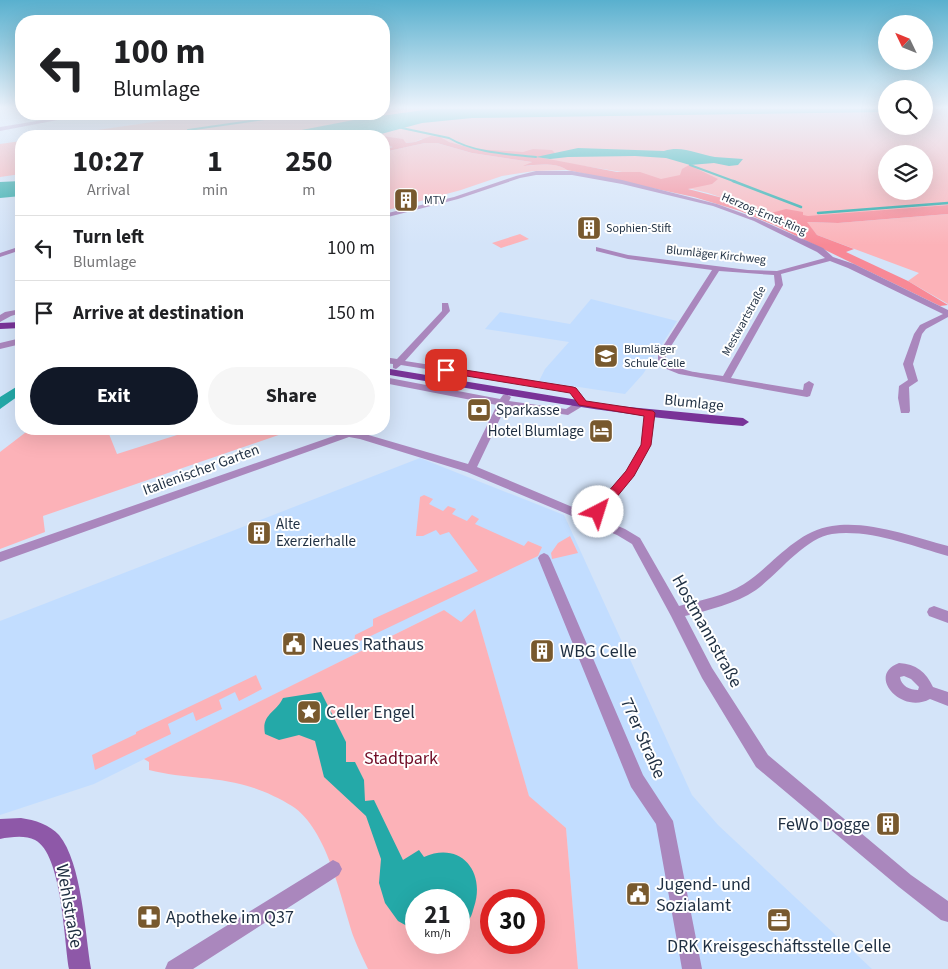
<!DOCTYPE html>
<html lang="en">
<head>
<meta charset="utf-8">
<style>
  :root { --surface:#fff; --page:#f6f6f6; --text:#202124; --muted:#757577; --line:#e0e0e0; --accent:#111827 }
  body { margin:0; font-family:"Source Sans 3",sans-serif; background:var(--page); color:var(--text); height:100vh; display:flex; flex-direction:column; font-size:19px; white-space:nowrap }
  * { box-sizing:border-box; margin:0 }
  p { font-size:16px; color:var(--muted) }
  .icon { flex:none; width:28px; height:28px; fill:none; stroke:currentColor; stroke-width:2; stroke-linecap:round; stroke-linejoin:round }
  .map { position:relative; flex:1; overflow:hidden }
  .sheet { position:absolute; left:15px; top:130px; width:375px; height:305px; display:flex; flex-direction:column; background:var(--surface); border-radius:20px; box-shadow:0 5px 20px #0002 }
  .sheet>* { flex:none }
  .guide { position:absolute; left:15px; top:15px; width:375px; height:105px; border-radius:20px; box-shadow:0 5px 20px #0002; background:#fff; color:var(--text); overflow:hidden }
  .needle { width:32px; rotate:313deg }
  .buttons { position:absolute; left:878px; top:15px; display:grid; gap:10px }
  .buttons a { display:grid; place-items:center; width:55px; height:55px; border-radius:50%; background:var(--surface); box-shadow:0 5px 20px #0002; font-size:25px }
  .speed { position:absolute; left:405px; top:889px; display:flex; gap:10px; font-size:25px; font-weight:700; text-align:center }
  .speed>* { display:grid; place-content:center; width:65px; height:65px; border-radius:50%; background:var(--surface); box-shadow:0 5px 20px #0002; line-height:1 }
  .speed small { font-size:12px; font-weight:400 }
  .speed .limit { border:8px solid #d22; background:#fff; color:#111 }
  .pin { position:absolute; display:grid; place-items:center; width:42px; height:42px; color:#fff; margin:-21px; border-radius:10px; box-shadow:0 2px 8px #0006 }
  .me { position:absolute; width:55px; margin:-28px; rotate:40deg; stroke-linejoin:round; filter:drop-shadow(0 0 4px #0008) }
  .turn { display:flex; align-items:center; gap:18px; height:105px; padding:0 15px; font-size:22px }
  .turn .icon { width:65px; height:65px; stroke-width:2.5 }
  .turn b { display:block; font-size:35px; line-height:42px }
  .eta { display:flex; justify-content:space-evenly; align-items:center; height:85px; text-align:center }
  .eta b { font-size:30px; font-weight:700; line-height:35px }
  .button { display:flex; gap:10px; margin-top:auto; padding:10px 15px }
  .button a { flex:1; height:58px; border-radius:30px; background:var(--accent); color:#fff; font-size:20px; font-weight:700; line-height:58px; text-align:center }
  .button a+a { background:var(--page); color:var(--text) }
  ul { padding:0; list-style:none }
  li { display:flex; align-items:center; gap:15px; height:65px; padding:0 15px; border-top:1px solid var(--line) }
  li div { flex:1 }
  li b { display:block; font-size:19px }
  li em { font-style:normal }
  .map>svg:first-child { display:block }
  .built { fill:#c2ddff }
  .green { fill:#fcb2b8; fill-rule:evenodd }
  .forest { fill:#f88996 }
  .water { fill:#24a9a8 }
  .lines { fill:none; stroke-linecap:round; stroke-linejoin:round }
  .stream-far1 { stroke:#24a9a8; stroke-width:2 }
  .stream { stroke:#24a9a8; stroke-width:2.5 }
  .street { fill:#aa87bd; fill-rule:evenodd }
  .secondary { fill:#8e58a8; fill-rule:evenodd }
  .primary { fill:#793398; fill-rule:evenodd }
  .route { fill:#e11d48; stroke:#92132f }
  .labels { text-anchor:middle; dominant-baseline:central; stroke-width:4; stroke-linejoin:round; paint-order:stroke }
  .far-poi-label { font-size:12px; fill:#1f2f42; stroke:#fff; text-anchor:start }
  .far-street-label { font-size:12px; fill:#1f2f42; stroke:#fff }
  .street-label { font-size:15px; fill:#1f2f42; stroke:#fff }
  .poi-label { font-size:15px; fill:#1f2f42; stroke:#fff; text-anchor:start }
  .near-street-label { font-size:18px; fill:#1f2f42; stroke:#fff }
  .near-poi-label { font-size:18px; fill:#1f2f42; stroke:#fff; text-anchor:start }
  .near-park-label { font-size:18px; fill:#710d27; stroke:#fff }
</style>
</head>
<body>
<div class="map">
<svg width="948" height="969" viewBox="0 0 948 969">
  <rect width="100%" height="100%" fill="#d4e4f9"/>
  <path class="built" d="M591,299l86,22 -34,53 -18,20 -86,-13 6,-12 24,-27 -84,-13 15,-17 70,12z
    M420,458l144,57 128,280 26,30 154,144h-294l-12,-141 -37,-31 -54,-187 -14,13 -17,-13 -350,174 -94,31v-194z"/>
  <path class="green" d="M384,109h502v17h38v-17h24v96l-149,13 -28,-4 -63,-21 -86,-21 -147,-23 -27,-7 -27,-3 -6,3 -29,3 7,2 -9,2v-13h-328l152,-22h176zM886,154h38v37h-38z
    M21,141v33l-21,3v-33z
    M425,143h12l35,10 60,9 -7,4c13,-1 30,-4 42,4l-33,1 -32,5 -41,14 -77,21v-59z
    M948,214v90l-40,-23 11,-8 -102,-38 -11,-13 32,1z
    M520,234l9,5 -28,9 -9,-5z
    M30,429h77l10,25 79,-25h100l-253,87 2,16 -45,17v-97z
    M424,495l9,4 -4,5 14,7 5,-5 8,3 -4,5 15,7 5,-6 7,4 -4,5 49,22 4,-5 14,6 -4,9 -184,88 1,-9 18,-9v-7l105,-48 -29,-39 -9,3 -4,-5 -13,6h-7l4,-39z
    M570,536l8,17 -26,6 -1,-6 7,-10z
    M475,609l54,187 37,32 12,141h-210c-5,-10 -10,-21 -14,-31 -13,-38 -26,-109 -62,-132 -11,-7 -26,-14 -38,-18 -34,-12 -71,-9 -105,-18v-8l-5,-3 300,-149 17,12zM416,900h43v42h-43zM491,900h43v42h-43z
    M256,675l6,14 -23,12 -4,-9 -16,8 3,9 -26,12 -3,-9 -25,12 3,10 -76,36 -3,-15 44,-21v-2z"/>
  <path class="forest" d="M374,135l29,4 3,4 9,-1 16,-6 9,1 9,5 26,7 48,3 10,-3 19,1 4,4 -18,3 79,15h23l21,7 19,-4 2,-6 7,-4 29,14 -6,5 -24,5 54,14 29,10 15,-4 17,3v3l5,1 140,-11v9l-110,9 -31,-1 10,13 37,14 -8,3 62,29 40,24 -8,1 -164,-80 -36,-15 -46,-14 -127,-27c-12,-8 -30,-5 -44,-4l9,-4 -60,-9 -35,-10h-12l-41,9v-3l9,-2 -9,-2v-9h-14z"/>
  <path class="water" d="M431,109h455v3l-414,6 -50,5 -41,11 -21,2h-90l89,-17z
    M578,148l86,3c18,-6 33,3 51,6 9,1 19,1 28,2l-5,6 -9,1 -15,-3 -24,2 -24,-7 -31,-2 -67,1 -18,2 -14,-2z
    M21,181v15l-21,2v-16z
    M21,384v10l-21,15v-12z
    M321,692l25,50v20h9l9,18 1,21 9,-1 29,60 16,-10 5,7c36,-16 62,14 50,50 -1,3 -2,8 -4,11 -3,4 -8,7 -11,11v-29h-43v31l-18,-10 -13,-18 -6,-20 2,-24 -15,-43 -42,-39 -9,-36 -16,-6 -20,5 -14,-6c-4,-20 11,-21 18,-36z"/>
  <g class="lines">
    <path class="stream-far1" d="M397,127l52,11c25,15 59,16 87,19
      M188,130l112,-16
      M147,136l35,-5
      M690,165l46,17"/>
    <path class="stream" d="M733,181l68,26
      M818,213l130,-10"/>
    <path class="street" d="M80,114h9l-89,17v-4z
      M91,114l16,2 29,-2c-12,5 -35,9 -45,0z
      M536,171h36l50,9 95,24 41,15 65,29 10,9 21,7 94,46v7l-22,12 -4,5 -9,30 5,17 -9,6 1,24 -1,2h-8l-3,-15 1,-12 9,-6 -5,-16 11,-30 6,-9 23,-11 -95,-46 -18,-7 -49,13 2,11 -52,93 72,12 1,-6 5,-3 5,3 -4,12 -3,1 -128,-23 -15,-6 -6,-6v-8l54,-84 -84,-11 -32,-8v-4l32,8 120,15 29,1 48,-13 -8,-6 -63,-31 -41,-15 -91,-22 -50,-9h-36l-16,3 -62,21 -74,19v-4l70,-17 62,-21zM719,271l55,4 1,10 -52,91c-18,-3 -44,-3 -57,-17v-5z
      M21,246v4l-21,7v-4z
      M442,303h6l2,8 -45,50 168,26 3,1 12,15 -20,12 -62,-9 -29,61 112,47 37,-43 15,-26 4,-32 1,-2h8l1,2 -4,32 -17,31 -35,42 26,11 15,9 39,68c23,-6 45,-10 65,-22 29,-19 52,-53 88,-58 36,-6 82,11 116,20v10c-36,-10 -78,-27 -116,-22 -27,4 -54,40 -76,56 -21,14 -47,20 -71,26l27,52 56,87 143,120 37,26v21l-7,-2 -42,-33 -143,-120 -54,-89 -31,-62 -39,-72 -15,-9 -150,-63 -107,-33 -11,-2 -349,125v-10l348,-121 17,3 103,30 29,-59 -113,-22v-6l116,22 3,-4 3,-1 5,3 -2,4 57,8 11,-7 -7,-10 -169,-27 -5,4 -3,-1v-4l-9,-1v-6l13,2 45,-48z
      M21,309v4l-10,3 -11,6v-7l5,-3z
      M21,338v6l-21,5v-6z
      M544,553l4,2 2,3 93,217 30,46 29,148h-20l-26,-145 -25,-37 -93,-229 2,-3z
      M934,606l14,5v12l-19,-7 -2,-4 2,-4z
      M899,663c17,1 27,9 34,24l15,5v14l-18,-7c-29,16 -64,-24 -31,-36zM904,676l7,3 8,8 -1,3c-8,0 -17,-4 -18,-13z
      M333,860l6,3 3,6 -3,6 -146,94h-28l3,-7z"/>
    <path class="secondary" d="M21,818c14,2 29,7 38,17 23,28 26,98 32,134h-22c-5,-29 -7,-115 -34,-129 -10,-5 -24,-3 -35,-1v-20z"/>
    <path class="primary" d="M21,322v6l-21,1v-6z
      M384,368l224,37 135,13 6,4 -6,4c-121,-9 -240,-32 -359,-52z"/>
  </g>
  <linearGradient id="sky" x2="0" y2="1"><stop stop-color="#59b0ce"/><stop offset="0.44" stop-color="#ecf3fc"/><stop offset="1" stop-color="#ecf3fc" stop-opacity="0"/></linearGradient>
  <rect width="948" height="245" fill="url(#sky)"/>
  <path class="route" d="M446,367l127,20 3,1 10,13 67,10 2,2 -4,32 -17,31 -32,39h-8l-2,-3 2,-4 32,-37 15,-26 3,-29 -65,-11 -9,-12 -128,-21 -1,-2z"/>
  <defs>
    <symbol id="building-square" viewBox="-11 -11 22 22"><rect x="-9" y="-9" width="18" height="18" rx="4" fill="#78592e" stroke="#fff"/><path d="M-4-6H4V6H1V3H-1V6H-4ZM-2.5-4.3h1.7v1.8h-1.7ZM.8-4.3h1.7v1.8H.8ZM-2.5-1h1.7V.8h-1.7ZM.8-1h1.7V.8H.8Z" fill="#fff"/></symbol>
    <symbol id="school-square" viewBox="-11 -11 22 22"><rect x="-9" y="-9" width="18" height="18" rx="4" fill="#78592e" stroke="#fff"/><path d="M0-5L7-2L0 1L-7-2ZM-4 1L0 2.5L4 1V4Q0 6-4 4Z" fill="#fff"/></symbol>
    <symbol id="bank-square" viewBox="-11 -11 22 22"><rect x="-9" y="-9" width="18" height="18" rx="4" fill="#78592e" stroke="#fff"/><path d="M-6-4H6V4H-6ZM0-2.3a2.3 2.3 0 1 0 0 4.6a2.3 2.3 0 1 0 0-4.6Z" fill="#fff"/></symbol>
    <symbol id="hotel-square" viewBox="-11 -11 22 22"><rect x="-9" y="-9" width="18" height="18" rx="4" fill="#78592e" stroke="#fff"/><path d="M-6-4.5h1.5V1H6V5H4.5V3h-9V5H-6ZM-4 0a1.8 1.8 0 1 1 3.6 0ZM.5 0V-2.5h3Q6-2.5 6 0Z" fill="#fff"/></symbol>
    <symbol id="civic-square" viewBox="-11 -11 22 22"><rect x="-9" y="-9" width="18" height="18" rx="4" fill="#78592e" stroke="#fff"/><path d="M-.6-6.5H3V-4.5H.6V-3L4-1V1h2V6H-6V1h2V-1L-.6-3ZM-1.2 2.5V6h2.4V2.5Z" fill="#fff"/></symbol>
    <symbol id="sight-square" viewBox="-11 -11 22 22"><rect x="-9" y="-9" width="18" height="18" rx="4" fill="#78592e" stroke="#fff"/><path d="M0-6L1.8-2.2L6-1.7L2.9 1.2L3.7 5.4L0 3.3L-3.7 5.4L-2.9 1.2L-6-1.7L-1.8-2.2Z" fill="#fff"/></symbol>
    <symbol id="pharmacy-square" viewBox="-11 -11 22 22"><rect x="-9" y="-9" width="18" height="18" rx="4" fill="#78592e" stroke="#fff"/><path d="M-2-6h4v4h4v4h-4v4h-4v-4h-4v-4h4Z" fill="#fff"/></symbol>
    <symbol id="office-square" viewBox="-11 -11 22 22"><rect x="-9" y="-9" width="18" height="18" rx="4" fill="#78592e" stroke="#fff"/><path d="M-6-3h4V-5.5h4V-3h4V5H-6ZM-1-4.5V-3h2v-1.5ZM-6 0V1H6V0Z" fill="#fff"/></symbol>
  </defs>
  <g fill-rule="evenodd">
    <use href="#building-square" x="392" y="186" width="28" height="28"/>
    <use href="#building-square" x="575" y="214" width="28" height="28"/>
    <use href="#school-square" x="592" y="342" width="28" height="28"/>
    <use href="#bank-square" x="465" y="396" width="28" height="28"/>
    <use href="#hotel-square" x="587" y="417" width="28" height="28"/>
    <use href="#building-square" x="245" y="519" width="28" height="28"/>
    <use href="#civic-square" x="280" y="630" width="28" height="28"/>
    <use href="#building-square" x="528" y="637" width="28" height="28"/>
    <use href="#sight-square" x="295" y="698" width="28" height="28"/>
    <use href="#building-square" x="874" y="810" width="28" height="28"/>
    <use href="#civic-square" x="624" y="880" width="28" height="28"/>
    <use href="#pharmacy-square" x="135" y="903" width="28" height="28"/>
    <use href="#office-square" x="765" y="906" width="28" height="28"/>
  </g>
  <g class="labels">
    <g class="far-poi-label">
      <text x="424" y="200">MTV</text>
      <text x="606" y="228">Sophien-Stift</text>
      <text x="624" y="349">Blumläger<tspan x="624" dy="14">Schule Celle</tspan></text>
    </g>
    <g class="far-street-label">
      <text transform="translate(764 214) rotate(23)">Herzog-Ernst-Ring</text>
      <text transform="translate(716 255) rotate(6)">Blumläger Kirchweg</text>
      <text transform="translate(744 321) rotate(-61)">Mestwartstraße</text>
    </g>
    <g class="street-label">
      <text transform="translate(694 403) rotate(6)">Blumlage</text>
      <text transform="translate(201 470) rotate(-20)">Italienischer Garten</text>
    </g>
    <g class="poi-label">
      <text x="496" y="410">Sparkasse</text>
      <text x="584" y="431" text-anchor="end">Hotel Blumlage</text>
      <text x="276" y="524">Alte<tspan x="276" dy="17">Exerzierhalle</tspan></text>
    </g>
    <g class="near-street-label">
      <text transform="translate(707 631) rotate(61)">Hostmannstraße</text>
      <text transform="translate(643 738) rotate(66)">77er Straße</text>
      <text transform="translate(69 906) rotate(80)">Wehlstraße</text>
    </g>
    <g class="near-poi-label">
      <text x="312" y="644">Neues Rathaus</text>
      <text x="560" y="651">WBG Celle</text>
      <text x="326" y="712">Celler Engel</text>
      <text x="870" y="824" text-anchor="end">FeWo Dogge</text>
      <text x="656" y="884">Jugend- und<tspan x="656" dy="21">Sozialamt</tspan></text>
      <text x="166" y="917">Apotheke im Q37</text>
      <text x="779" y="946" text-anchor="middle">DRK Kreisgeschäftsstelle Celle</text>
    </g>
    <g class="near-park-label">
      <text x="401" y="758">Stadtpark</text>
    </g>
  </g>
</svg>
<div class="buttons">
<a><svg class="needle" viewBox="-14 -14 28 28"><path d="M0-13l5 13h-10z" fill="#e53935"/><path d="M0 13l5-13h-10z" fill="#757577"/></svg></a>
<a><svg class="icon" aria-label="search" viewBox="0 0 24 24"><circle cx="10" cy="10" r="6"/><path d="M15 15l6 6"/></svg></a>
<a><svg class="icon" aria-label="layers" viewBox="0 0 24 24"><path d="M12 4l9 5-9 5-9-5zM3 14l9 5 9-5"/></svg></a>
</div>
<div class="speed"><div>21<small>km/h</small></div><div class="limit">30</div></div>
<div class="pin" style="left:446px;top:370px;background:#d93025"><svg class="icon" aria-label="arrive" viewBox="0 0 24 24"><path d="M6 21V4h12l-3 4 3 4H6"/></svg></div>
<svg class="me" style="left:598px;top:512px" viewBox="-20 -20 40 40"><circle r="19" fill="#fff"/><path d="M0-13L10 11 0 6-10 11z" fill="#e11d48"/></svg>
<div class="guide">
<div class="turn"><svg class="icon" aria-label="left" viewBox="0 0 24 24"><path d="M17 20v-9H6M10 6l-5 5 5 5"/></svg><div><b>100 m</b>Blumlage</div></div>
</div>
<section class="sheet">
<div class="eta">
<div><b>10:27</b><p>Arrival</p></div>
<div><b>1</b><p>min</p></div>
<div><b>250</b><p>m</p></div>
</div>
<ul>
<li><svg class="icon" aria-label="left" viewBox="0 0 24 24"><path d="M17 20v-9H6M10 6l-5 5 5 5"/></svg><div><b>Turn left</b><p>Blumlage</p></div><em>100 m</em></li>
<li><svg class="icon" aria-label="arrive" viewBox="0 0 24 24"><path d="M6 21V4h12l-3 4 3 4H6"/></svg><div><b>Arrive at destination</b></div><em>150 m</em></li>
</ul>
<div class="button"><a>Exit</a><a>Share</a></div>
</section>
</div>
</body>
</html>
